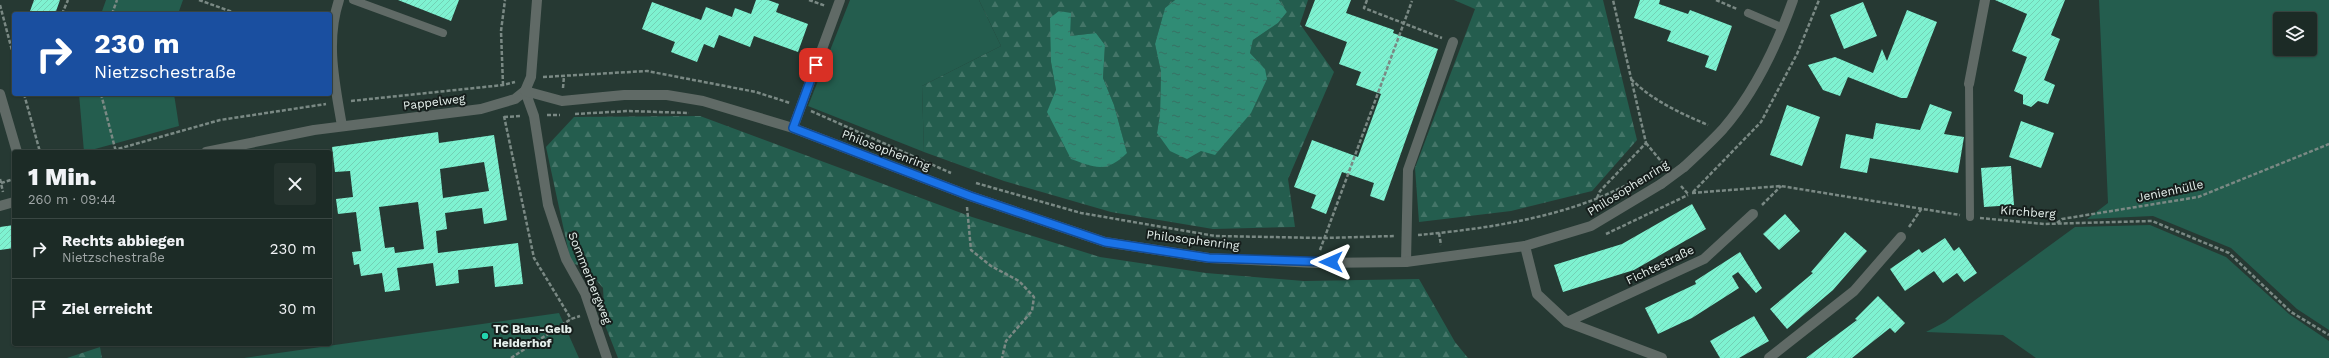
<!DOCTYPE html>
<html lang="de">
<head>
<meta charset="utf-8">
<style>
  :root { --surface:#1c2b26; --page:#25332e; --text:#f1f3f6; --muted:#a0a7a7; --line:#3a4743 }
  body { margin:0; font-family:"Work Sans",sans-serif; background:var(--page); color:var(--text); height:100vh; display:flex; flex-direction:column; font-size:15px; white-space:nowrap }
  * { box-sizing:border-box; margin:0 }
  p { font-size:13px; color:var(--muted) }
  .icon { flex:none; width:22px; height:22px; fill:none; stroke:currentColor; stroke-width:2; stroke-linecap:round; stroke-linejoin:round }
  .map { position:relative; flex:1; overflow:hidden }
  .sheet { position:absolute; left:12px; top:150px; width:320px; height:196px; display:flex; flex-direction:column; background:var(--surface); border-radius:4px; box-shadow:0 1px 3px #0004,0 0 0 1px var(--line) }
  .sheet>* { flex:none }
  .hud { position:absolute; left:12px; top:12px; width:320px; height:84px; border-radius:4px; box-shadow:0 1px 3px #0004,0 0 0 1px var(--line); background:#1a4fa0; color:#fff; overflow:hidden }
  .controls { position:absolute; left:2273px; top:12px; display:grid; gap:8px }
  .controls a { display:grid; place-items:center; width:44px; height:44px; border-radius:4px; background:var(--surface); box-shadow:0 1px 3px #0004,0 0 0 1px var(--line); font-size:20px }
  .pin { position:absolute; display:grid; place-items:center; width:34px; height:34px; color:#fff; margin:-17px; border-radius:8px; box-shadow:0 2px 6px #0006 }
  .me { position:absolute; width:44px; margin:-22px; rotate:270deg; stroke-linejoin:round; filter:drop-shadow(0 0 3px #0008) }
  .turn { display:flex; align-items:center; gap:14px; height:84px; padding:0 16px; font-size:18px }
  .turn .icon { width:52px; height:52px; stroke-width:2.5 }
  .turn b { display:block; font-size:28px; line-height:34px }
  .round { display:grid; place-items:center; flex:none; width:42px; height:42px; border-radius:4px; background:var(--page) }
  .headline { display:flex; align-items:center; justify-content:space-between; height:68px; padding:0 16px }
  h1 { font-size:24px; font-weight:800; line-height:30px }
  ul { padding:0; list-style:none }
  li { display:flex; align-items:center; gap:12px; height:60px; padding:0 16px; border-top:1px solid var(--line) }
  li div { flex:1 }
  li b { display:block; font-size:15px }
  li em { font-style:normal }
  .map>svg:first-child { display:block }
  .green { fill:#245d4e; fill-rule:evenodd }
  .forest { fill:url(#forest-firs); fill-rule:evenodd }
  .water { fill:url(#water-ripples) }
  .building { fill:url(#building-hatch); fill-rule:evenodd }
  .lines { fill:none; stroke-linecap:round; stroke-linejoin:round }
  .path { stroke:#7a8984; stroke-width:2.5; stroke-dasharray:4 2; stroke-linecap:butt }
  .service { stroke:#606a66; stroke-width:8 }
  .minor { stroke:#606a66; stroke-width:10 }
  .tertiary { stroke:#606a66; stroke-width:10 }
  .tertiary-bridge { stroke:#606a66; stroke-width:10 }
  .route-casing { stroke:#114b97; stroke-width:10 }
  .route { stroke:#1a73e8; stroke-width:7 }
  .poi-dot { fill:#23d5af; stroke:#161e1c; stroke-width:1.5 }
  .labels { text-anchor:middle; dominant-baseline:central; stroke-width:4; stroke-linejoin:round; paint-order:stroke }
  .street-label { font-size:12px; fill:#e5f0ec; stroke:#161e1c }
  .poi-label { font-size:12px; font-weight:bold; fill:#e5f0ec; stroke:#161e1c; text-anchor:start }
</style>
</head>
<body>
<div class="map">
<svg width="2329" height="358" viewBox="0 0 2329 358">
  <defs>
    <pattern id="forest-firs" width="22" height="20" patternUnits="userSpaceOnUse"><rect width="22" height="20" fill="#245d4e"/><path d="M5 1l3.5 6h-7zM16 11l3.5 6h-7z" fill="#447568"/></pattern>
    <pattern id="water-ripples" width="26" height="14" patternUnits="userSpaceOnUse"><rect width="26" height="14" fill="#308c75"/><path d="M2 4q2-2 4 0t4 0M15 11q2-2 4 0t4 0" fill="none" stroke="#387163"/></pattern>
    <pattern id="building-hatch" width="6" height="6" patternUnits="userSpaceOnUse"><rect width="6" height="6" fill="#7ef2d1"/><path d="M-1 1l2-2M0 6l6-6M5 7l2-2" fill="none" stroke="#73d0b5"/></pattern>
  </defs>
  <rect width="100%" height="100%" fill="#263933"/>
  <path class="green" d="M106,0h77l-5,14h-77z
    M850,0h129l22,46 -79,40 2,66 -116,-46z
    M2099,0h230v330l-32,-21 -66,-61 -78,-32 -66,3 21,-16zM2280,19h30v30h-30z
    M79,94h95l5,32 -95,26z
    M2150,225l76,32 63,57 40,27v17h-293l-33,-23 -77,-3 19,-10 130,-95z
    M559,313l20,45h-335z"/>
  <path class="forest" d="M979,0h196l-10,8 -10,36 6,28 -1,42 -3,19 108,-64 -15,-16 3,-13 25,-17 9,-11 -8,-12h29l-8,24 34,48 -46,107 7,48 -82,2 -102,-17 -107,-31 -80,-29 -2,-66 79,-40zM1096,33l9,12 -2,33 11,27 13,48 -71,-63 -5,-28 19,-26z
    M1454,0h149l34,140 -45,51 -81,20 -92,11 -4,-54 60,-159z
    M700,116l272,101 128,40 106,16 98,8 115,-2 36,63 13,16h-850l-13,-33 -2,-37 -18,-21 -14,-4 -25,-116 28,-30z
    M100,347l2,11h-35z"/>
  <path class="water" d="M1175,0h104l8,12 -9,11 -25,17 -3,13 15,16 2,10 -16,34 -36,42 -14,-4 -14,8 -17,-8 -13,-18 3,-19 1,-42 -6,-28 10,-36z
    M1059,11l12,2 -1,23 26,-3 9,12 -2,33 11,27 13,48c-20,20 -32,15 -56,6l-24,-47 9,-22 -5,-28 -1,-44z"/>
  <path class="building" d="M34,0h26l-5,14h-26z
    M398,0h61l-8,21z
    M756,0h12l11,4 -3,8 32,12 -10,28 -44,-16 -4,11 -31,-12 -5,13 -10,-4 -7,18 -26,-10 4,-10 -33,-13 10,-27 49,18 5,-13 26,10 3,-9 16,6z
    M1315,0h36l-5,13 48,17 -1,3 45,16 -54,152 -14,-5 4,-13 -32,-11 -16,42 -15,-6 5,-13 -22,-8 18,-47 46,17 23,-63 -25,-9 5,-13 -22,-8 8,-22 -42,-16z
    M1640,0h20l-1,4 29,10 2,-4 42,16 -16,45 -11,-4 4,-11 -42,-15 4,-10 -37,-13z
    M1995,0h70l-14,35 9,4 -16,41 11,5 -7,19 -10,-3 -7,6 -8,-3v-9l-9,-4 13,-34 -15,-6 15,-37z
    M1863,2l14,34 -33,13 -14,-34z
    M1907,10l30,12 -30,76h-6l-53,-21 -8,19 -17,-6 -15,-25 27,-8 38,16 9,-24 5,12z
    M1930,104l22,8 -8,22 20,3 -6,36 -88,-15 -3,15 -27,-5 6,-34 27,5 3,-16 44,7z
    M1787,105l33,12 -18,49 -32,-11z
    M2021,121l33,12 -13,35 -32,-11z
    M438,132l1,11 55,-8 13,85 -23,4 -2,-16 -37,5 2,16 -11,2 2,22 80,-10 5,41 -28,3 -2,-21 -35,4 1,13 -23,3 -3,-23 -36,5 3,22 -15,2 -3,-19 -21,3 -2,-12 -5,1 -2,-13 9,-1 -5,-39 -18,2 -2,-15 17,-2 -3,-26 -15,1 -3,-25zM484,162l5,29 -46,7 -3,-29zM418,202l6,47 -29,4 -1,-6 -9,1 -6,-41z
    M2011,166l3,39 -30,2 -3,-39z
    M1692,204l14,25 -72,41 -71,22 -9,-27 68,-21z
    M1785,214l15,17 -21,19 -16,-16z
    M14,225v23l-14,2v-23z
    M1845,232l22,19 -34,39 -46,39 -17,-20 43,-36 -2,-1z
    M1945,238l9,13 5,-4 18,26 -13,9 -7,-9 -14,10 -9,-12 -29,20 -15,-22 29,-20 3,4z
    M1740,252l22,36 -6,5 -18,-21 -6,4 7,12 -47,30 -34,16 -13,-26 51,-24 -1,-3z
    M1878,296l27,27 -10,10 -5,-5 -38,30h-46l51,-38 -2,-1z
    M1754,316l15,25 -30,17h-19l-10,-17z"/>
  <g class="lines">
    <path class="path" d="M199,0l39,14
      M809,0l17,6
      M1367,0l-3,8 78,30
      M1716,0l21,9
      M0,5l14,53
      M62,14l6,-14
      M112,14l5,-14
      M543,77l104,-6 109,21 34,11
      M1631,79c22,22 49,34 77,46
      M503,85l-2,-54 4,-31
      M563,88l1,-12
      M24,94l16,58
      M101,94l15,58
      M351,101l152,-16 12,-3
      M811,111l140,62
      M575,114l54,-3 60,2
      M547,115h13
      M504,116l30,142 37,61
      M504,117l18,-1
      M1646,143l19,23
      M107,152l113,-32 106,-16
      M0,179l3,13
      M1,183l13,-4
      M976,183l105,30 134,23 109,2 71,-2
      M1681,186l8,9
      M1693,192l68,-70 36,-68 22,-54
      M1692,193l89,-7 179,29
      M1597,198l3,-7 46,-48 -33,-143
      M1762,205l19,-19
      M967,207l4,43 20,16 28,15 15,16 -2,14 -26,30 -4,17
      M1980,218l64,6 108,-3 77,32 62,59 38,23
      M2057,223l5,-4 136,-22 131,-53
      M1909,227l13,-19
      M1439,233l2,12
      M1606,234l82,-39
      M1418,235c58,-5 126,-15 180,-37 17,-7 33,-15 50,-23
      M1320,250l92,-249
      M511,358l60,-39 9,-3"/>
    <path class="service" d="M353,0l90,33
      M1748,13l35,15
      M1969,84l1,133"/>
    <path class="minor" d="M339,0c-14,42 -4,84 3,126
      M1969,84l16,-84
      M0,94l17,58
      M793,128l47,-128
      M206,152l108,-22 167,-21 34,-10 10,-8 9,25 14,89 18,54 19,34 22,65
      M0,206l14,-4
      M1525,246l12,48 30,28 95,36
      M1406,262l2,-92 45,-128
      M1567,322l137,-63 49,-45
      M1769,358l85,-67 47,-54"/>
    <path class="tertiary" d="M537,0l-6,77 -6,14 37,10 62,-6h43l36,6 90,27 177,68 135,46 104,16 107,5 90,-1 119,-16 66,-20 70,-42
      M1684,167c13,-12 27,-25 39,-38 32,-37 54,-84 70,-129"/>
    <path class="tertiary-bridge" d="M1661,184l23,-17"/>
  </g>
  <g class="lines">
    <defs>
      <path id="route" d="M816,65l-23,63 177,68 135,46 104,16 122,4"/>
    </defs>
    <use href="#route" class="route-casing"/>
    <use href="#route" class="route"/>
  </g>
  <circle class="poi-dot" cx="485" cy="336" r="4"/>
  <g class="labels">
    <g class="street-label">
      <text transform="translate(434 102) rotate(-7)">Pappelweg</text>
      <text transform="translate(886 150) rotate(21)">Philosophenring</text>
      <text transform="translate(1628 188) rotate(-32)">Philosophenring</text>
      <text transform="translate(2170 191) rotate(-12)">Jenienhülle</text>
      <text transform="translate(2028 212) rotate(4)">Kirchberg</text>
      <text transform="translate(1193 240) rotate(7)">Philosophenring</text>
      <text transform="translate(1660 265) rotate(-26)">Fichtestraße</text>
      <text transform="translate(590 278) rotate(68)">Sommerbergweg</text>
    </g>
    <g class="poi-label">
      <text x="493" y="329">TC Blau-Gelb<tspan x="493" dy="14">Heiderhof</tspan></text>
    </g>
  </g>
</svg>
<div class="controls">
<a><svg class="icon" aria-label="layers" viewBox="0 0 24 24"><path d="M12 4l9 5-9 5-9-5zM3 14l9 5 9-5"/></svg></a>
</div>
<div class="pin" style="left:816px;top:65px;background:#d93025"><svg class="icon" aria-label="arrive" viewBox="0 0 24 24"><path d="M6 21V4h12l-3 4 3 4H6"/></svg></div>
<svg class="me" style="left:1331px;top:262px" viewBox="-20 -20 40 40"><path d="M0-17L14 15 0 8-14 15z" fill="#1a73e8" stroke="#fff" stroke-width="4"/></svg>
<div class="hud">
<div class="turn"><svg class="icon" aria-label="right" viewBox="0 0 24 24"><path d="M7 20v-9h11M14 6l5 5-5 5"/></svg><div><b>230 m</b>Nietzschestraße</div></div>
</div>
<section class="sheet">
<div class="headline"><div><h1>1 Min.</h1><p>260 m · 09:44</p></div><a class="round"><svg class="icon" aria-label="close" viewBox="0 0 24 24"><path d="M6 6l12 12M18 6L6 18"/></svg></a></div>
<ul>
<li><svg class="icon" aria-label="right" viewBox="0 0 24 24"><path d="M7 20v-9h11M14 6l5 5-5 5"/></svg><div><b>Rechts abbiegen</b><p>Nietzschestraße</p></div><em>230 m</em></li>
<li><svg class="icon" aria-label="arrive" viewBox="0 0 24 24"><path d="M6 21V4h12l-3 4 3 4H6"/></svg><div><b>Ziel erreicht</b></div><em>30 m</em></li>
</ul>
</section>
</div>
</body>
</html>
